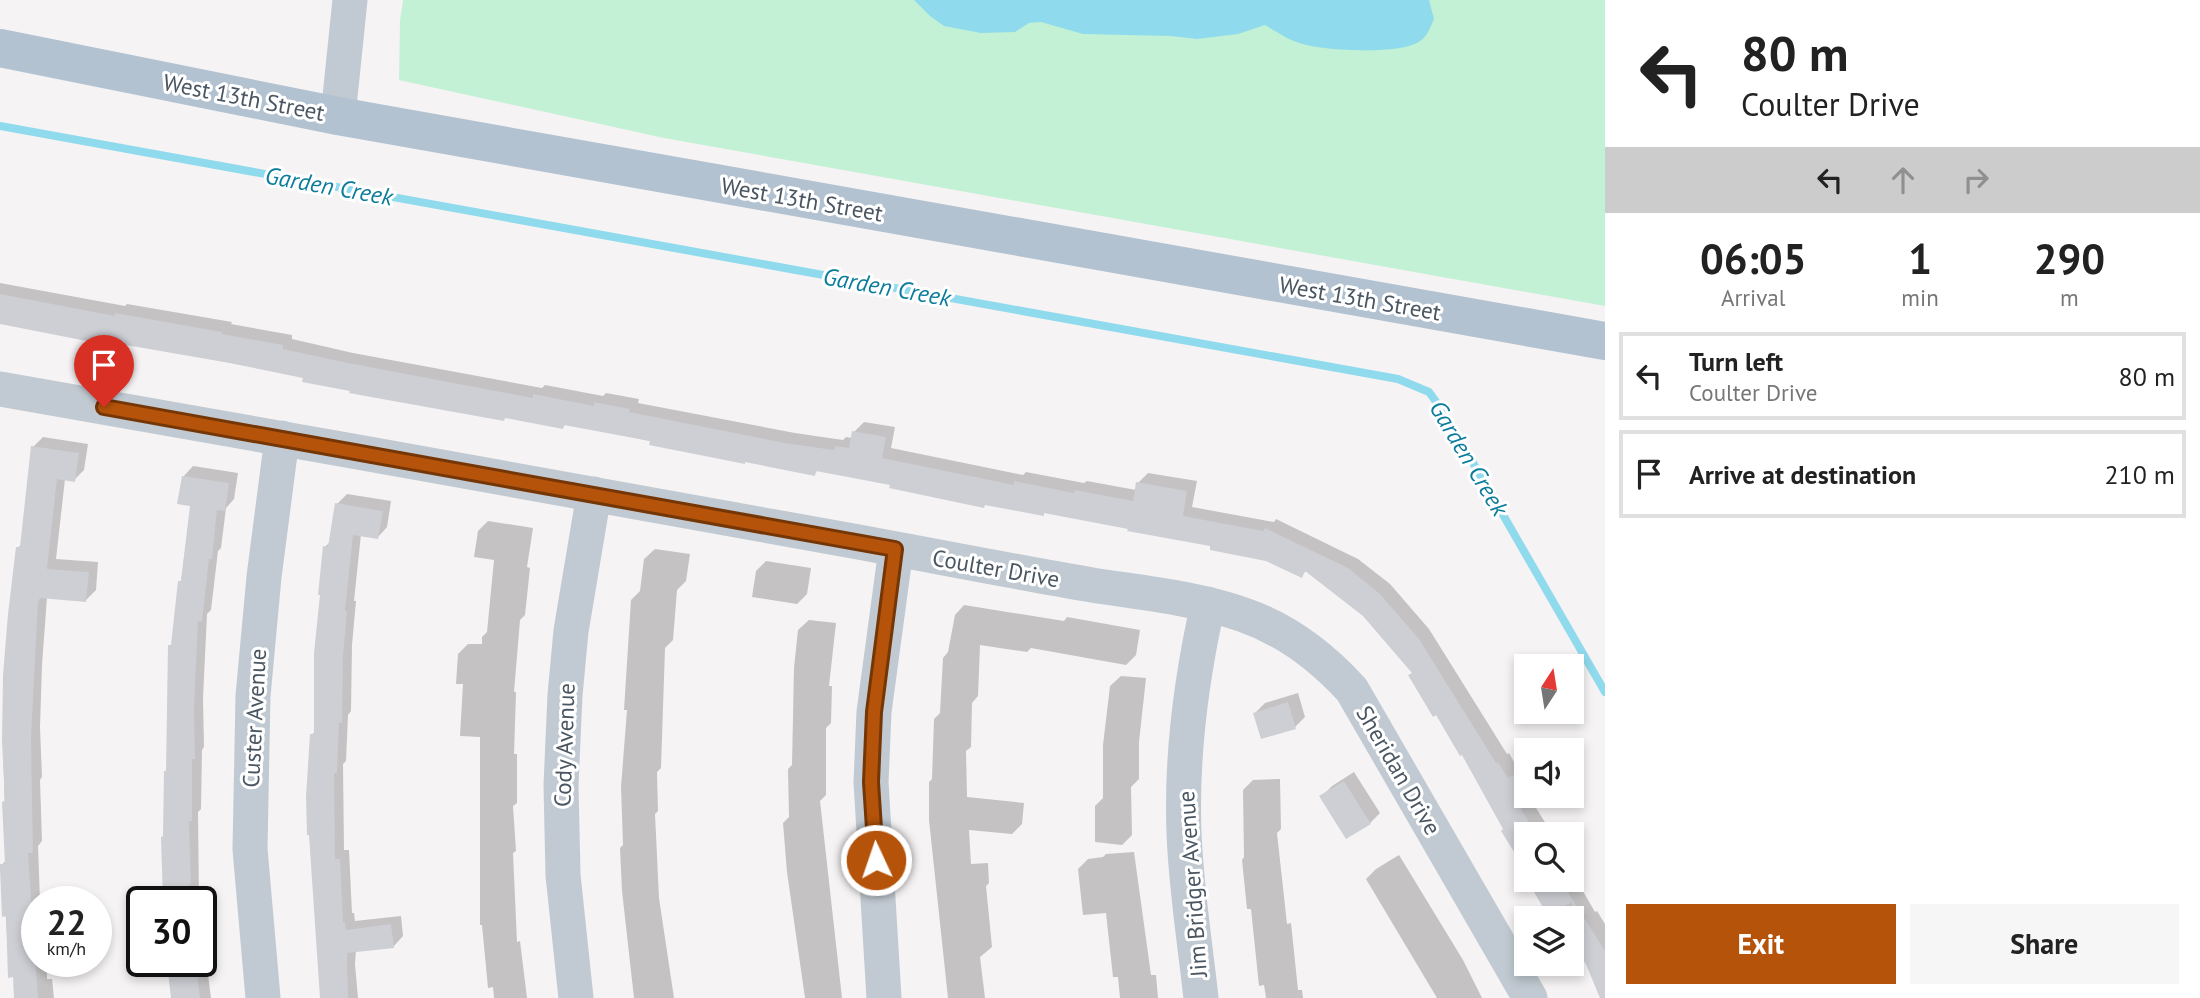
<!DOCTYPE html>
<html lang="en">
<head>
<meta charset="utf-8">
<style>
  :root { --surface:#fff; --page:#f6f6f6; --text:#222; --muted:#767676; --line:#e0e0e0; --accent:#b45309 }
  body { margin:0; font-family:"PT Sans",sans-serif; background:var(--page); color:var(--text); height:100vh; display:flex; flex-direction:column; font-size:26px; white-space:nowrap }
  * { box-sizing:border-box; margin:0 }
  p { font-size:23px; color:var(--muted) }
  .icon { flex:none; width:38px; height:38px; fill:none; stroke:currentColor; stroke-width:2; stroke-linecap:round; stroke-linejoin:round }
  .map { position:relative; flex:1; overflow:hidden }
  .sheet { display:flex; flex-direction:column; background:var(--surface); width:595px }
  .sheet>* { flex:none }
  .top-card { background:#fff; color:var(--text); overflow:hidden }
  .needle { width:46px; rotate:12deg }
  .fabs { position:absolute; left:1514px; top:654px; display:grid; gap:14px }
  .fabs a { display:grid; place-items:center; width:70px; height:70px; border-radius:0px; background:var(--surface); box-shadow:0 4px 10px #0003; font-size:35px }
  .speed { position:absolute; left:21px; top:886px; display:flex; gap:14px; font-size:35px; font-weight:700; text-align:center }
  .speed>* { display:grid; place-content:center; width:91px; height:91px; border-radius:50%; background:var(--surface); box-shadow:0 4px 10px #0003; line-height:1 }
  .speed small { font-size:18px; font-weight:400 }
  .speed .limit { border:4px solid #111; border-radius:10px; background:#fff; color:#111 }
  .pin { position:absolute; display:grid; place-items:center; width:60px; height:60px; color:#fff; margin:-72px -30px; border-radius:50% 50% 50% 0; rotate:-45deg; box-shadow:0 0 7px #0007 }
  .pin .icon { rotate:45deg }
  .me { position:absolute; width:77px; margin:-38px; rotate:357deg; stroke-linejoin:round; filter:drop-shadow(0 0 5px #0008) }
  .turn { display:flex; align-items:center; gap:24px; height:147px; padding:0 21px; font-size:32px }
  .turn .icon { width:91px; height:91px; stroke-width:2.5 }
  .turn b { display:block; font-size:49px; line-height:60px }
  .lanes { display:flex; align-items:center; height:66px; padding:0 21px; background:#0003; justify-content:center; gap:35px; direction:ltr }
  .lanes .off { opacity:.35 }
  .eta { display:flex; justify-content:space-evenly; align-items:center; height:119px; text-align:center }
  .eta b { font-size:42px; font-weight:600; line-height:49px }
  .cta { display:flex; gap:14px; margin-top:auto; padding:14px 21px }
  .cta a { flex:1; height:80px; border-radius:0px; background:var(--accent); color:#fff; font-size:28px; font-weight:600; line-height:80px; text-align:center }
  .cta a+a { background:var(--page); color:var(--text) }
  ul { padding:0; list-style:none }
  li { display:flex; align-items:center; gap:21px; height:88px; margin:0 14px 10px; padding:0 7px; border:4px solid var(--line); border-radius:0px }
  li div { flex:1 }
  li b { display:block; font-size:26px }
  li em { font-style:normal }
  main { display:flex; flex:1; min-height:0 }
  .map>svg:first-child { display:block }
  .green { fill:#c3f1d5 }
  .water { fill:#90daee }
  .shadow { fill:#0003 }
  .lines { fill:none; stroke-linecap:round; stroke-linejoin:round }
  .stream { stroke:#90daee; stroke-width:8 }
  .building { fill:#cdcfd5 }
  .minor { stroke:#c1cad2; stroke-width:35 }
  .major { stroke:#b3c2d1; stroke-width:38 }
  .route-casing { stroke:#753606; stroke-width:18 }
  .route { stroke:#b45309; stroke-width:12 }
  .labels { text-anchor:middle; dominant-baseline:central; stroke-width:6; stroke-linejoin:round; paint-order:stroke }
  .street-label { font-size:23px; fill:#4a5661; stroke:#fff }
  .water-label { font-size:24px; font-style:italic; fill:#0c7c9b; stroke:#fff }
</style>
</head>
<body>
<main>
<div class="map">
<svg width="1605" height="998" viewBox="0 0 1605 998">
  <rect width="100%" height="100%" fill="#f5f3f3"/>
  <path class="green" d="M403,0h1202v306l-941,-168 -265,-58 1,-59z"/>
  <path class="water" d="M914,0h515l5,19c-3,7 -7,18 -14,22 -18,14 -95,10 -117,3 -13,-3 -26,-12 -38,-19l-27,9 -41,5 -26,-3 -88,-2 -42,-12 -12,1 -14,9 -34,1 -37,-7 -14,-10z"/>
  <path class="shadow" d="M0,283l125,23 2,-2 105,18 -1,2 61,11v4l61,14 189,35 3,-3 58,11 3,-3 33,6 -1,4 157,30 48,7 3,-3 6,1 2,-6 10,-10 31,5 -4,21 132,27 3,-3 58,11 3,-2 49,9 2,-7 10,-10 49,8 -5,26 82,15 2,-3 82,40 32,25 39,45 78,125 2,-1 9,16 6,-3 2,5v25h9l-4,4 22,35h-27v33l-64,-115 -49,-81 -49,-57 -57,-45 -6,6 -35,-17 -54,-15 -82,-17 -84,-15 -3,2 -225,-44 -4,4 -248,-50 -3,3 -211,-38 -47,-12 -206,-39 -99,-15z
    M43,437l45,7 -4,26 -10,10 -9,-1 -9,80 42,3 -2,28 -10,10 -39,-3 -5,68 -2,62 2,50 -2,3 2,61 -4,5 2,55h-3v60h10v18h5l2,19h-38l-1,-23 -5,1 -8,-111 4,-5 -3,-120 15,-192 4,-5 11,-96z
    M193,466l45,7 -4,26 -8,9 -5,40 -3,3 -7,59 -4,4 -4,84 1,49 -2,3 -1,59 -3,3 1,89h-37l3,-3v-63l8,-192 18,-139 -8,-27z
    M347,494l44,7 -4,26 -9,10 -17,-3 -7,67h2l-4,44 -1,66 -3,4 -2,46 -3,3 1,86h5l3,63h2l1,8 46,-5 2,20 -9,10 -38,4 -1,14 3,34h-36l-10,-263 3,-4 10,-184 6,-6 6,-37z
    M488,521l45,7 -6,39 3,1 -5,47 -5,5 -6,72h2l-2,62h3v49l-4,3 3,45 -3,2 4,89 3,-1 7,57h-33l-1,-11 -5,1 -6,-63h-2v-188l-20,-1 3,-52h-7l2,-30 10,-10h14v-7l5,-5 7,-72 -20,-3 4,-26z
    M655,549l35,5 -4,27 -9,9 -4,50 -8,8 -4,120 -4,4 1,39 -3,3 4,84 15,100h-40l-12,-107 -2,-43 3,-3 -2,-58 6,-77h-3l7,-110 9,-9 4,-32z
    M766,561l45,7 -4,26 -10,10 -45,-7 4,-26z
    M964,605l100,16 3,-4 73,13 -4,25 -10,10 -95,-17 -4,4 -47,-7 -2,51 -6,7 -1,44 -5,4 1,46 57,6 -2,21 -10,10 -43,-4 2,34 17,-1 1,20 -3,3 6,61 -12,10 5,41h-37l-19,-178v-38l3,-3 2,-60 6,-6 3,-55 5,-6 7,-37z
    M809,620l27,3 -7,63h3l-1,37 -5,5v67l-6,6 22,197h-37l-18,-126 -4,-49 6,-6 -1,-48 4,-4 2,-97 4,-38z
    M1121,676l25,2 -7,64v37l-8,8 1,48 -10,10 -27,-3v-36l8,-8v-53l7,-59z
    M1298,693l7,24 -10,10 -40,-14 10,-10z
    M1354,772l26,41 -10,10 -48,-27 10,-10z
    M1280,779l1,50 -4,4 10,91 4,-1 7,67h4l1,8h-37l-2,-13 -5,1 -8,-77h-4l-5,-49 2,-3 -1,-67 10,-10z
    M1134,852l17,123h5l2,23h-38l-2,-21h-5l-7,-64 -23,2 -5,-46 10,-10 15,-2 3,-3z
    M1399,855l64,105 19,38h-45l-71,-119 10,-10z
    M1572,872l23,40 2,-1 8,13v74h-4l-15,-38 -5,3 -9,-16v-28h-17l-22,-39h39z
    M201,936l1,15h3l6,47h-38l-4,-37h32z"/>
  <g class="lines">
    <path class="stream" d="M0,126l1398,253 31,13 16,22 160,278"/>
  </g>
  <path class="building" d="M0,294l115,22v-3l107,19v2l61,11v4l60,13 190,36v-4l61,12v-4l36,7 -1,3 156,31 49,7 1,-4 14,2 3,-17 34,6 -4,21 132,27v-4l60,12 1,-3 58,11 3,-19 51,9 -4,25 80,15 2,-3 83,40 32,26 39,45 77,124 2,-1 10,16 5,-3 16,29 -8,5 16,26h-11v36l-25,-40 2,-2 -41,-74 -2,1 -24,-41 -3,2 -25,-42 4,-2 -49,-57 -58,-45 -3,7 -36,-17 -56,-11v-4l-83,-15 1,-2 -84,-16v3l-59,-11 -1,3 -95,-20 1,-3 -74,-14 -1,5 -70,-14v2l-96,-19 1,-4 -86,-16 -1,4 -58,-11 -1,3 -155,-28 1,-2 -48,-9 1,-4 -73,-15 -133,-23v3l-97,-19z
    M31,446l48,7 -4,29 -18,-3 -10,90 42,3 -3,30 -46,-4 -2,4 -7,136 2,115h-5l10,145h-24l-1,-21 -5,1 -2,-62 -4,1 -2,-49v-4h5l-3,-62 3,-1 -3,-60 1,-66 5,-61 8,-67h4z
    M182,476l47,7 -4,28 -8,-1 -5,49h-3l-7,63 -4,-1 -4,88 1,50h-3v62h-3l2,63 -3,1 1,16h-26l-2,-64 2,-1 1,-65h2l2,-126h3l7,-64h3l9,-75 -13,-2z
    M335,503l48,8 -5,28 -25,-4 -8,76h2l-4,45 -1,67h-3l-2,50h-3l1,86h5l3,63h2l1,8 45,-6 3,24 -47,5 1,45h-28l-11,-163h-2l-1,-38 4,-63h4v-81l6,-58h-2l5,-49 5,1z
    M1288,702l8,27 -35,10 -8,-26z
    M1344,781l27,43 -25,15 -27,-43z
    M1527,880h33l45,71v47h-5l-15,-36 -4,3 -9,-15v-48l-24,14z
    M196,961l4,37h-29l-4,-35z"/>
  <g class="lines">
    <path class="minor" d="M338,116l12,-116
      M0,389c288,50 577,102 864,154 76,14 152,29 228,42 51,8 104,13 152,30 43,15 78,42 108,75l178,308
      M263,998l-13,-149 3,-153 11,-119 18,-139
      M576,998l-13,-123 -2,-90 4,-90 6,-64 23,-137
      M884,998l-13,-216 3,-70 22,-163
      M1201,998c-6,-55 -15,-110 -17,-165 -3,-78 7,-153 24,-229"/>
    <path class="major" d="M0,48l338,68 1267,225"/>
  </g>
  <g class="lines">
    <defs>
      <path id="route" d="M104,407l791,142 -21,163 -3,70 5,78"/>
    </defs>
    <use href="#route" class="route-casing"/>
    <use href="#route" class="route"/>
  </g>
  <g class="labels">
    <g class="street-label">
      <text transform="translate(244 97) rotate(11)">West 13th Street</text>
      <text transform="translate(802 199) rotate(10)">West 13th Street</text>
      <text transform="translate(1360 298) rotate(10)">West 13th Street</text>
      <text transform="translate(996 568) rotate(10)">Coulter Drive</text>
      <text transform="translate(254 718) rotate(-87)">Custer Avenue</text>
      <text transform="translate(564 745) rotate(-88)">Cody Avenue</text>
      <text transform="translate(1399 770) rotate(60)">Sheridan Drive</text>
      <text transform="translate(1192 884) rotate(-94)">Jim Bridger Avenue</text>
    </g>
    <g class="water-label">
      <text transform="translate(329 186) rotate(10)">Garden Creek</text>
      <text transform="translate(887 287) rotate(10)">Garden Creek</text>
      <text transform="translate(1469 458) rotate(59)">Garden Creek</text>
    </g>
  </g>
</svg>
<div class="fabs">
<a><svg class="needle" viewBox="-14 -14 28 28"><path d="M0-13l5 13h-10z" fill="#e53935"/><path d="M0 13l5-13h-10z" fill="#767676"/></svg></a>
<a><svg class="icon" aria-label="sound" viewBox="0 0 24 24"><path d="M4 9h4l5-4v14l-5-4H4zM17 9q2 3 0 6"/></svg></a>
<a><svg class="icon" aria-label="search" viewBox="0 0 24 24"><circle cx="10" cy="10" r="6"/><path d="M15 15l6 6"/></svg></a>
<a><svg class="icon" aria-label="layers" viewBox="0 0 24 24"><path d="M12 4l9 5-9 5-9-5zM3 14l9 5 9-5"/></svg></a>
</div>
<div class="speed"><div>22<small>km/h</small></div><div class="limit">30</div></div>
<div class="pin" style="left:104px;top:407px;background:#d93025"><svg class="icon" aria-label="arrive" viewBox="0 0 24 24"><path d="M6 21V4h12l-3 4 3 4H6"/></svg></div>
<svg class="me" style="left:876px;top:860px" viewBox="-20 -20 40 40"><circle r="17" fill="#b45309" stroke="#fff" stroke-width="3"/><path d="M0-11L8 9 0 5-8 9z" fill="#fff"/></svg>
</div>
<section class="sheet">
<div class="top-card">
<div class="turn"><svg class="icon" aria-label="left" viewBox="0 0 24 24"><path d="M17 20v-9H6M10 6l-5 5 5 5"/></svg><div><b>80 m</b>Coulter Drive</div></div>
<div class="lanes"><svg class="icon" aria-label="left" viewBox="0 0 24 24"><path d="M17 20v-9H6M10 6l-5 5 5 5"/></svg><svg class="icon off" aria-label="ahead" viewBox="0 0 24 24"><path d="M12 20V5M6 11l6-6 6 6"/></svg><svg class="icon off" aria-label="right" viewBox="0 0 24 24"><path d="M7 20v-9h11M14 6l5 5-5 5"/></svg></div>
</div>
<div class="eta">
<div><b>06:05</b><p>Arrival</p></div>
<div><b>1</b><p>min</p></div>
<div><b>290</b><p>m</p></div>
</div>
<ul>
<li><svg class="icon" aria-label="left" viewBox="0 0 24 24"><path d="M17 20v-9H6M10 6l-5 5 5 5"/></svg><div><b>Turn left</b><p>Coulter Drive</p></div><em>80 m</em></li>
<li><svg class="icon" aria-label="arrive" viewBox="0 0 24 24"><path d="M6 21V4h12l-3 4 3 4H6"/></svg><div><b>Arrive at destination</b></div><em>210 m</em></li>
</ul>
<div class="cta"><a>Exit</a><a>Share</a></div>
</section>
</main>
</body>
</html>
